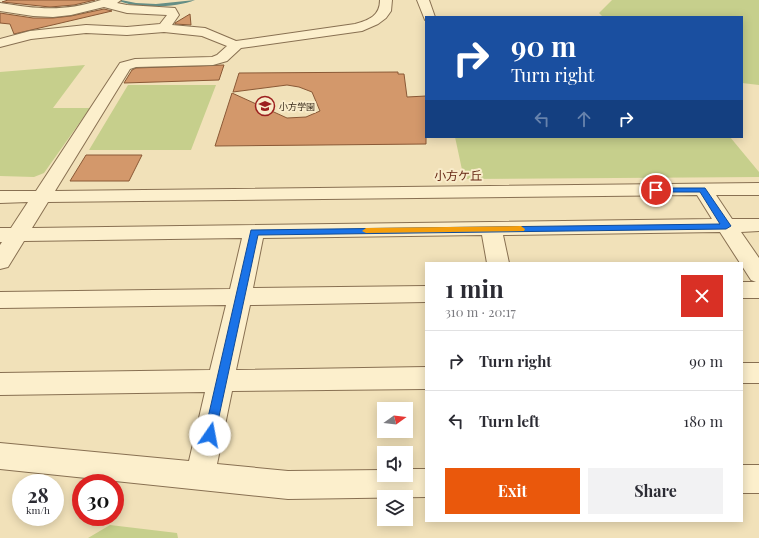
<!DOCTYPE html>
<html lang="en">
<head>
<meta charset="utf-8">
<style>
  :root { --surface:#fff; --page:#f2f2f3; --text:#2b2b33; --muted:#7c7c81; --line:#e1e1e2; --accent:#ea580c }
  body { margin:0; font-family:"Playfair Display","Noto Sans JP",serif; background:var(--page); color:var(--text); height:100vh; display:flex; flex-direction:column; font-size:15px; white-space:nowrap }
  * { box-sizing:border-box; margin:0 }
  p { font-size:13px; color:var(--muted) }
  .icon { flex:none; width:22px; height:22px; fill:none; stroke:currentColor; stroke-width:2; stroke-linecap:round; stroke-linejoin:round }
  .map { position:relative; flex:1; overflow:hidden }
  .drawer { position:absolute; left:425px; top:262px; width:318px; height:260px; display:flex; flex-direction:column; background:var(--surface); border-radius:0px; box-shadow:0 2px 10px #0003 }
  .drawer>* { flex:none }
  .banner { position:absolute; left:425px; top:16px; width:318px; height:122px; border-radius:0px; box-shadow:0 2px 10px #0003; background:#1a4fa0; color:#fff; overflow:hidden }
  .needle { width:26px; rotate:75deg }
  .tools { position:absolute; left:377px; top:402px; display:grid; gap:8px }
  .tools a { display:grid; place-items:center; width:36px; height:36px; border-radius:0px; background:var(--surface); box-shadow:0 2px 10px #0003; font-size:20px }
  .speed { position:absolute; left:12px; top:474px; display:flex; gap:8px; font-size:20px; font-weight:700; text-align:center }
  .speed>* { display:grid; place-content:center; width:52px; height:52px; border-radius:50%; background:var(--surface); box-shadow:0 2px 10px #0003; line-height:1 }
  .speed small { font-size:10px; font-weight:400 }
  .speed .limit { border:6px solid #d22; background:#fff; color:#111 }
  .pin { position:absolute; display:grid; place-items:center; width:34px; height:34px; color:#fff; margin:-17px; border:2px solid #fff; border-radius:50%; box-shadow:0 1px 4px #0007 }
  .me { position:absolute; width:44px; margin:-22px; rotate:12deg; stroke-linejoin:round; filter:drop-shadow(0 0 3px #0008) }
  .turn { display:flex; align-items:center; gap:14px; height:84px; padding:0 20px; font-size:18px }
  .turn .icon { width:52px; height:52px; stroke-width:2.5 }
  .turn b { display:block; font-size:28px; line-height:34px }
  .lanes { display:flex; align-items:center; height:38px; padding:0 20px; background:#0003; justify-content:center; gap:20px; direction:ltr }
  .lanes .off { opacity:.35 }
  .round { display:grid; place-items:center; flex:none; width:42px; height:42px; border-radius:0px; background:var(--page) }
  .overview { display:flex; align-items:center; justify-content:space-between; height:68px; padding:0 20px }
  h1 { font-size:24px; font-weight:700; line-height:30px }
  .button { display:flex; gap:8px; margin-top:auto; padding:8px 20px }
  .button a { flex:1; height:46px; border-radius:0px; background:var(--accent); color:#fff; font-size:16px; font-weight:700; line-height:46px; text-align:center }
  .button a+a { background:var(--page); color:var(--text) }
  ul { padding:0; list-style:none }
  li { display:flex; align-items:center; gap:12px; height:60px; padding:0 20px; border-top:1px solid var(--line) }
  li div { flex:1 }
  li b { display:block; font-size:15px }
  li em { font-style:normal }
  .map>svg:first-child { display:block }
  .green { fill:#c6cf8c }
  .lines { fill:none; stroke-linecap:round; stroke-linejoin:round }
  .stream { fill:#658e85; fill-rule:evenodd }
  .building { fill:#d3986b; stroke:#8a5936 }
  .minor-casing { stroke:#887052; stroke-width:2 }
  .minor { fill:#fcefcc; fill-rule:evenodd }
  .route { fill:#1a73e8; stroke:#114b97 }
  .slow { fill:#f59e0b }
  .labels { text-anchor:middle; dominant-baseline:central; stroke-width:4; stroke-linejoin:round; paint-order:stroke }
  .far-poi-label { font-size:9px; fill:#362819; stroke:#f8ebc9; text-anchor:start }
  .quarter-label { font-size:12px; fill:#662715; stroke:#f8ebc9 }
</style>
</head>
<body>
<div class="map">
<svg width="759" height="538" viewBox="0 0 759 538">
  <rect width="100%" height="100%" fill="#f1e1b9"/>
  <path class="green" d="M612,0h147v85l-17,-2v-66h-139l-4,-4z
    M85,65l-32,43h37l-46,65 -10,4 -34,-1v-104z
    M128,85h88l-25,65h-102z
    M455,137h275l29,35v5l-295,2z
    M110,525l67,8 1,5h-90z"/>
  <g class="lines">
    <path class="stream" d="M117,0h4l15,3 20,1 39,-4c-19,8 -60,9 -78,0z"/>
  </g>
  <path class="building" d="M8,0h87l-21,5 -24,2 -48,-5z
    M104,9l8,2 -98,23 -4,-10 -10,-1v-10l33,5h20l18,-2z
    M190,14l1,11 -16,-1v-1z
    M224,65l-5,15 -95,3 8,-13 4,-2z
    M398,72v2h6l3,23 19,-1v48l-211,2 17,-53 55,25 19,-1 14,-6 -8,-19 -13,-5 -12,-2 -54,7 6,-19z
    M86,155h56l-13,26h-59z"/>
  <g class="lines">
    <defs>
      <path id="minor" d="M101,0h20l-4,3 10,2 48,3 4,7 -7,10 33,3 31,13 119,-17c14,-4 25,-8 25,-24h12l-1,11 -5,7 -8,6 -16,7 -121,17 -14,13 -14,4 -77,2 -6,2 -75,122 704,-8v12h-43l16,24h27v12l-18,1 18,26v40h-17v-16h14l-5,-2 -9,-14v-3h-2l-20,-31 -217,3 6,28h-22l-5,-28 -219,3 -10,50 173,-2v16l-176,3 -14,65 190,-3v22l-194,2 -15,73 71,7 96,-1v5h22v-6h20v28l-138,2 -288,-30v-26l189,18 16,-69 -205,3v-22l210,-3 16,-65 -226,3v-16l230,-3 12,-51 -218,3 -16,26 -8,2v-24l2,-3h-2v-14h11l17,-26 -28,1v-12h36l84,-128 15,-4 77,-2 5,-2 10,-9 -25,-10 -38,-4 -37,3 -41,-2 -55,6 -31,8v-8l30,-8 56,-6 41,2 33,-3 7,-9 -40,-2 -23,-6 -33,8 -18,2 -20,-1 -33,-5v-8c38,6 63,9 101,-3zM697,195l15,24 -680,9 16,-26z
        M417,0h12l6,17h-9v3h-1z
        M742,363h17v20h-17z
        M742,465h17v28h-17z"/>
    </defs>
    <use href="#minor" class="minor-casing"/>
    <use href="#minor" class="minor"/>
  </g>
  <path class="route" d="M656,188h49l26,38 -5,3 -468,6 -43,200 -1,4 -4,1 -5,-1 -1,-4 47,-205 469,-6 -20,-32h-47l-1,-2z"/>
  <path class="slow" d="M521,226l4,3 -1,2 -158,2 -4,-2 4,-3z"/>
  <defs>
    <symbol id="school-ring" viewBox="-11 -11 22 22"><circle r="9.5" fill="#f8ebc9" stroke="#9c1f1e" stroke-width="1.5"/><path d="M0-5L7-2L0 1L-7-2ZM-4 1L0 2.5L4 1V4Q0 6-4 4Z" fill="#9c1f1e"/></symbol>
  </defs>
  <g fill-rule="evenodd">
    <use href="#school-ring" x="254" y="95" width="22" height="22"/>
  </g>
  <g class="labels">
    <g class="far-poi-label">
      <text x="279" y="106">小方学園</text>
    </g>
    <g class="quarter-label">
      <text x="458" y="175">小方ケ丘</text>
    </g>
  </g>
</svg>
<div class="tools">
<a><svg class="needle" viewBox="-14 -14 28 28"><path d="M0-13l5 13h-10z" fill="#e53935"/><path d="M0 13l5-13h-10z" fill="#7c7c81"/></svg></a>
<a><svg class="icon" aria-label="sound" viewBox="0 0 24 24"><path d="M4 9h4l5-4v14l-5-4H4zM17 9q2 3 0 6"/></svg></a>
<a><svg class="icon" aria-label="layers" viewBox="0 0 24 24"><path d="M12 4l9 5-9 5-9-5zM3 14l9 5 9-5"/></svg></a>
</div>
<div class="speed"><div>28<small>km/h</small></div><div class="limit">30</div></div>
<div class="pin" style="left:656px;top:190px;background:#d93025"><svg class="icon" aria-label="arrive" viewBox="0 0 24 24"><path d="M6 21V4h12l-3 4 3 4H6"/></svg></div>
<svg class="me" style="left:210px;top:435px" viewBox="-20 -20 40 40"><circle r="19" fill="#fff"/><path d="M0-13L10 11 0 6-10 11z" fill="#1a73e8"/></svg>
<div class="banner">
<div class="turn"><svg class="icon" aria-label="right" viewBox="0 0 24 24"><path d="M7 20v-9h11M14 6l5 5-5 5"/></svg><div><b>90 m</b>Turn right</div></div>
<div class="lanes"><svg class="icon off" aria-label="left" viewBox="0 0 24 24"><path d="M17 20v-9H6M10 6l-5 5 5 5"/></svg><svg class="icon off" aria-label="ahead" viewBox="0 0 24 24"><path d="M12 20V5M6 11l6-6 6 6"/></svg><svg class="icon" aria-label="right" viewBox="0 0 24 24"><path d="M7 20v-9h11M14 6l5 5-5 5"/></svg></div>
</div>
<section class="drawer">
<div class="overview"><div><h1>1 min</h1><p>310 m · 20:17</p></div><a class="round" style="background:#d93025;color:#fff"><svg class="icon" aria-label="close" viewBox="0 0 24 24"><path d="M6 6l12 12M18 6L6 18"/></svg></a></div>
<ul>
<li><svg class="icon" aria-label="right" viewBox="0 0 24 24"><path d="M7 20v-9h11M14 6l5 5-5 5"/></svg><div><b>Turn right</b></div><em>90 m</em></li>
<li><svg class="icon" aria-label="left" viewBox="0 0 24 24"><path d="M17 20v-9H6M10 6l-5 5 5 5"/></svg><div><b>Turn left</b></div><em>180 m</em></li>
</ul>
<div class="button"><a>Exit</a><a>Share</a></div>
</section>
</div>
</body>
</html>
